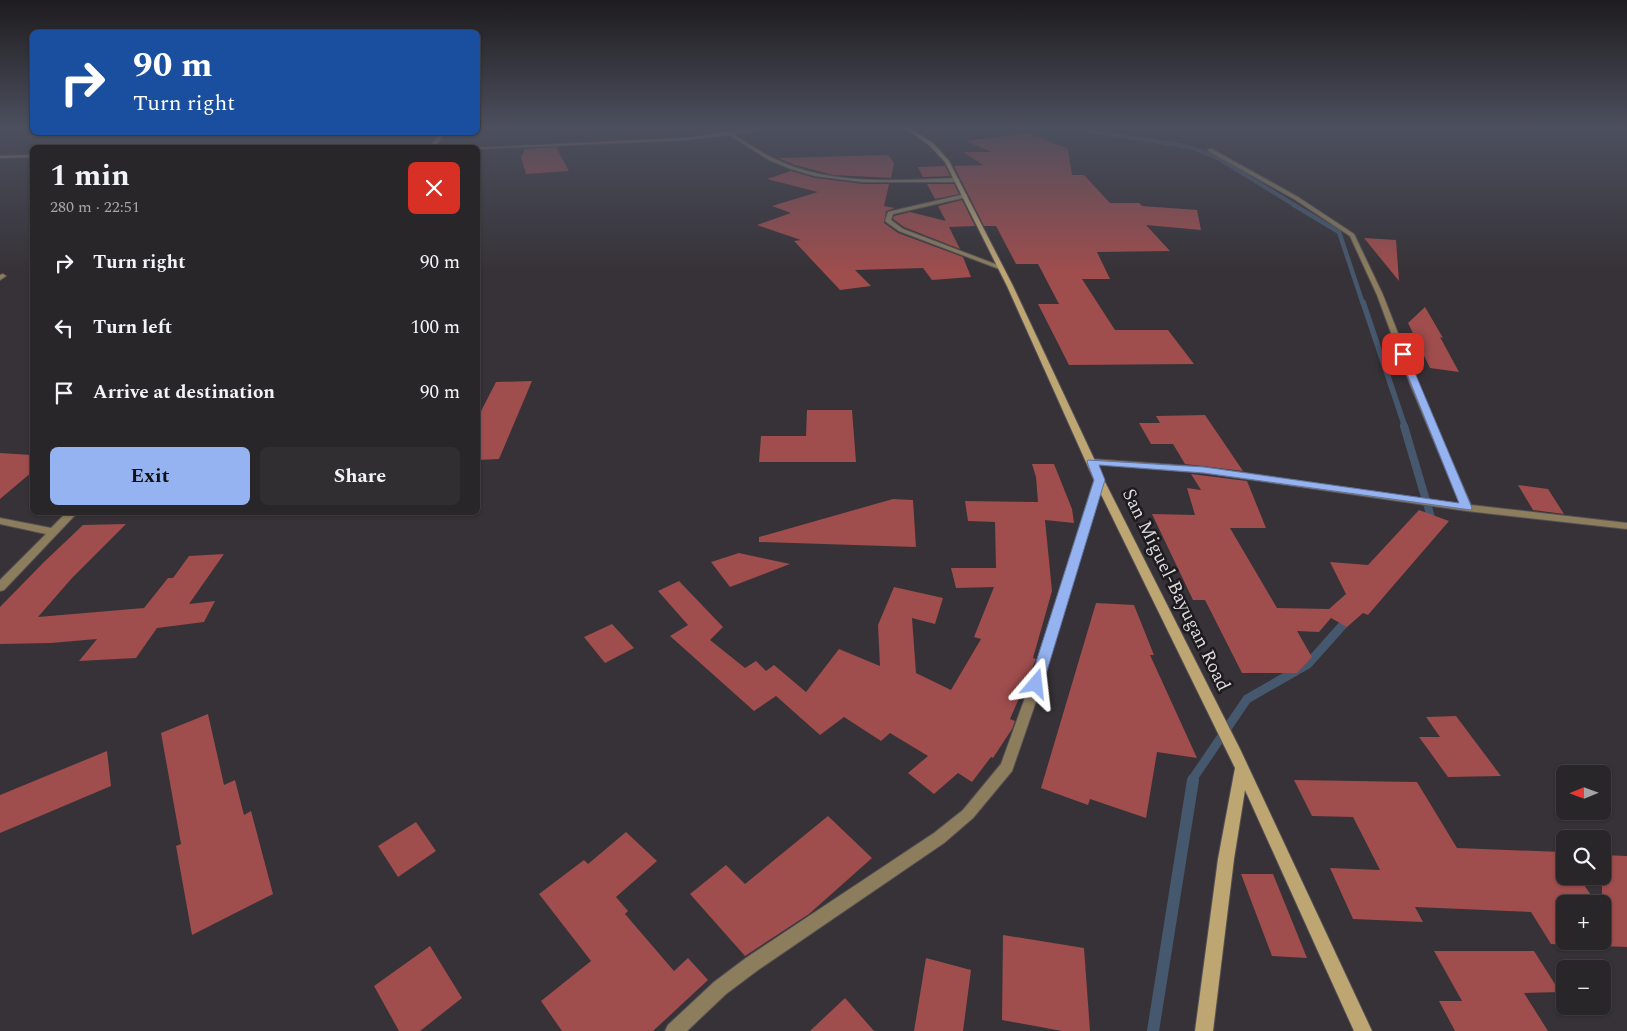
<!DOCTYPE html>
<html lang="en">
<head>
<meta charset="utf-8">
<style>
  :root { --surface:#282629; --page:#302e31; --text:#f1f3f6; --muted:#a5a5a8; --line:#444346; --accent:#95b2f1 }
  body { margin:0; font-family:Spectral,serif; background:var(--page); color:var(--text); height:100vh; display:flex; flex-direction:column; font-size:19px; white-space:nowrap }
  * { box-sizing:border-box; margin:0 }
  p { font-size:16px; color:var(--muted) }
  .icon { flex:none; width:28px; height:28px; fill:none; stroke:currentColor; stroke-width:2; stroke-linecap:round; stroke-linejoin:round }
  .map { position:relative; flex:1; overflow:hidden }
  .panel { position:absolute; left:30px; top:145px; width:450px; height:370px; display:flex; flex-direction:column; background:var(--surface); border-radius:8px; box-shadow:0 1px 4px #0004,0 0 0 1px var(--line) }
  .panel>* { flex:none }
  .banner { position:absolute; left:30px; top:30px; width:450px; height:105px; border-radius:8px; box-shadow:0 1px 4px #0004,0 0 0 1px var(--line); background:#1a4fa0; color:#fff; overflow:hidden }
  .needle { width:32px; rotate:269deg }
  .tools { position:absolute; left:1556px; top:765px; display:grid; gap:10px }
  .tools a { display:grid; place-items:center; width:55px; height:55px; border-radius:8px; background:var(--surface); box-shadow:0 1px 4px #0004,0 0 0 1px var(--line); font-size:25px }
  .pin { position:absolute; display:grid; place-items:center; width:42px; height:42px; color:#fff; margin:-21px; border-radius:10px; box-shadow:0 2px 8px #0006 }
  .me { position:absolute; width:55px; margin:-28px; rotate:17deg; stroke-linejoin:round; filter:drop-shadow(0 0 4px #0008) }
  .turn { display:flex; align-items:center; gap:18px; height:105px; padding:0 20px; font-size:22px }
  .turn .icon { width:65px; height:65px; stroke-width:2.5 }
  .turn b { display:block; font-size:35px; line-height:42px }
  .round { display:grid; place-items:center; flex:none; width:52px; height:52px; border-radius:8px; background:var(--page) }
  .headline { display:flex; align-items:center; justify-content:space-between; height:85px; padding:0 20px }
  h1 { font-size:30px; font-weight:700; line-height:38px }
  .action { display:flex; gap:10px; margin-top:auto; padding:10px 20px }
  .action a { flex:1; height:58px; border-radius:8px; background:var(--accent); color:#111; font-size:20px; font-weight:700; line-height:58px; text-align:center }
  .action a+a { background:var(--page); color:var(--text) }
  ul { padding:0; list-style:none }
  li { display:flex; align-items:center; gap:15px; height:65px; padding:0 20px }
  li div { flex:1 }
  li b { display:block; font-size:19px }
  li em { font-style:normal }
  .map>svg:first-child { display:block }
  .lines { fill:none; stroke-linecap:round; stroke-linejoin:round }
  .stream-far5 { stroke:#46586e; stroke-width:4 }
  .stream-far4 { stroke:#46586e; stroke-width:4.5 }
  .stream-far3 { stroke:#46586e; stroke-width:5.5 }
  .stream-far2 { stroke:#46586e; stroke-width:8 }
  .stream-far1 { stroke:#46586e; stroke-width:9 }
  .stream { stroke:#46586e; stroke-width:12 }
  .building { fill:#9f4d4d }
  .street-casing { stroke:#545055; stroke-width:2 }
  .secondary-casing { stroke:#545055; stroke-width:2 }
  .street { fill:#8c7d5d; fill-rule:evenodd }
  .secondary { fill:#bea673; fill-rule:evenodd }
  .route { fill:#95b2f1; stroke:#61749d }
  .labels { text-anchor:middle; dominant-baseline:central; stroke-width:5; stroke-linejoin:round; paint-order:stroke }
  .street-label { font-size:19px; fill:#dbd9dc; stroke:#1d1b1d }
</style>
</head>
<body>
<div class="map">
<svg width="1627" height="1031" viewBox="0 0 1627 1031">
  <rect width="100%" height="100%" fill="#363237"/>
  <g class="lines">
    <path class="stream-far5" d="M1072,128l118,19 26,10 80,49"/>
    <path class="stream-far4" d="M1294,205l45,27 24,72"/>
    <path class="stream-far3" d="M1363,302l42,125"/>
    <path class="stream-far2" d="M1404,426l29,98"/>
    <path class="stream-far1" d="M1193,782l1,-5 53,-78 61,-35 41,-46"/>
    <path class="stream" d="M1153,1031l40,-251"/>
  </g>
  <path class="building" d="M1029,133l39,16 4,26h12l26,28h29l3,3 55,4 4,20 -55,-5 24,26 -73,1 13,27h-28l33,51h53l26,34 -125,1 -31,-61h21l-21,-40h-22l-20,-38h-12l-30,-60 29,-1 -20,-13h29l-27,-11z
    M556,147l13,24 -43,3 -5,-17 4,-8z
    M888,155l6,8 -3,15 -57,-3 -39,-10 -17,-7z
    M945,166l5,10 -27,1 -5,-10z
    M791,171l24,7 48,6h26l-5,22 11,2 -9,3 -2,12 14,10 65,24 8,20 -39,3 -9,-12 -68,2 16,16 -31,4 -46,-49 7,-1 -44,-15 34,-12 -19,-7 46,-14 -51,-13z
    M927,184h27l5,10 -24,5z
    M962,200l13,26 -26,1 -11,-21z
    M910,212l36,9 14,28 -56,-22 -11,-8 1,-3z
    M1364,238l32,2 3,41z
    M1425,307l18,31 -3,-1 19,35 -29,-4 -22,-45z
    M532,381l-33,78 -21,1v-43l18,-35z
    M807,410h45l4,52h-97l2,-26h45z
    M1205,415l38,56 -58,-7 -12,-20h-22l-12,-21h21l-4,-7z
    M0,453l32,2v17l-32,27z
    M1032,464h22l18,45 2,14 -29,-3 7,71 -19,67 3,1 -26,60 5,2 -3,8 -19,29 -2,-1 -19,25 -14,-9 -24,21 -26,-21 20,-17 -38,-23 -9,8 -37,-24 -24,18 -44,-39 -22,15 -84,-75 18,-11 -30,-34 21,-10 44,46 -13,13 35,28 11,-7 10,10 8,-6 32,27 33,-43 41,17 -2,-41 16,-38 49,11 -8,26 -23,-6 4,55 35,17 30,-51 -7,-2 20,-50 -38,1 -5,-20h45l-1,-46 -27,-1 -3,-20 73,1 -2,-25z
    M1191,474l56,7 19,47h-36l47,80 52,1 17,-15 -16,-32 38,3 51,-55 30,11 -81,94 -5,-2 -16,14 -16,-9 -12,14 -22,-1 15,26 -15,16h-55l-37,-73h-12l-41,-86 43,1 -8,-27 14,2z
    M1518,485l30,4 16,25 -31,-4z
    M893,499l20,1 3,47 -157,-5v-5z
    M126,524l-54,54 -34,39 106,-9 24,-30h5l16,-22 35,-2 -35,50 26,-3 -11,21 -47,6 -21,30 -57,3 18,-22 -46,4 -51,1v-37l44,-45 39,-37z
    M739,553l51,11 -60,23 -19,-25z
    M1096,603l38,2 20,50h-4l47,103 -40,-6 -11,66 -56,-19 -2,6 -47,-17z
    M612,624l22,24 -29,15 -21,-26z
    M208,714l16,71 11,-5 9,35 7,-4 22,83 -81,41 -16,-89 5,-2 -20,-111z
    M1456,716l45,60 -53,1 -29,-40h21l-14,-20z
    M107,751l4,35 -111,47v-38z
    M1294,780l123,2 40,66 105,4 3,5v19h13l19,28h-32v37h37v-86l25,1v91l-76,-3 -20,-32 -116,-5 8,15 -70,-3 -23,-51 50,2 -27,-53 -41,-1z
    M828,816l44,42 -63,56 -64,42 -55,-62 36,-29 19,19z
    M416,822l20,29 -38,26 -20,-31z
    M626,832l31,29 -41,36 12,14 -3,3 49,57 14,-13 20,22 -55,51h-91l-21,-30 50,-40 -52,-67 45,-34 4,4z
    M1241,874h32l34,84 -35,-2z
    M1003,935l81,13 6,83h-28l-60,-11z
    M430,946l32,52 -42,33h-21l-25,-45z
    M1434,951h100l26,41 -36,1 24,38h-93l-16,-30h23z
    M926,958l45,12 -8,61h-49z
    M845,998l29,33h-64z"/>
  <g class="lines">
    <defs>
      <path id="street" d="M760,128h11l-38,6c19,13 39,25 61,33 51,18 109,13 163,11l3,2 -3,2h-94l-48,-6 -24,-7 -22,-9 -40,-25 -43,5 -208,9 -2,-1 210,-10z
        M441,132h5l-12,16h-5z
        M1208,149h4l86,48 56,37 29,61 35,89 53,121 156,18v6l-160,-18 -263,-38 -115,-9 -2,-2 2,-2 3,-1 112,8 256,37 -50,-120 -33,-89 -27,-59 -56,-37 -86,-48z
        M32,155v2l-32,1v-2z
        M965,194l2,1v2l-74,17 -2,6 12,9 100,38v2h-4l-100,-38 -14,-10 3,-9z
        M3,274l3,2 -6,4v-5z
        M1099,477l5,3 -62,204 -30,87 -39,47 -29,25 -186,127 -32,24 -39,37h-22l3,-6 46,-43 32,-24 188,-125 29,-23 38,-46 29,-80 64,-204z
        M67,512h11l-74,78 -4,1v-11l46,-46 -46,-10v-6l51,10z"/>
      <path id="secondary" d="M904,128h5l24,15 16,18 64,125 91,194 136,269 132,282h-18l-109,-241 -11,69 -21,172h-18l23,-172 17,-91 -141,-288 -87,-194 -62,-124 -16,-17z"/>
    </defs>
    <use href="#street" class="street-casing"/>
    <use href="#secondary" class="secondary-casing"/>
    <use href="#street" class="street"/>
    <use href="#secondary" class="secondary"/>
  </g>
  <linearGradient id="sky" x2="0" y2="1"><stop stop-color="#1e1c1e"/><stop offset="0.47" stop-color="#4c4f5e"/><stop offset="1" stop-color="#4c4f5e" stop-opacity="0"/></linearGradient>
  <rect width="1627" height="272" fill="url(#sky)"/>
  <path class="route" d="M1403,352l4,2 65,154 -1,2 -267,-37 -105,-8 6,15 -62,204 -2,3h-10l-2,-3 65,-204 -7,-18 1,-2 116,7 255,36 -60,-149z"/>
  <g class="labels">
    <g class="street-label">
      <text transform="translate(1176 590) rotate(64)">San Miguel-Bayugan Road</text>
    </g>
  </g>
</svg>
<div class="tools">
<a><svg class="needle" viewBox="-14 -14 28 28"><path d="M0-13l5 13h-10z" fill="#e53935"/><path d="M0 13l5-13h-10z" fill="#a5a5a8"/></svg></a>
<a><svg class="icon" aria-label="search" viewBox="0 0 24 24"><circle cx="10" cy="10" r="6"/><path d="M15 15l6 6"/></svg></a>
<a>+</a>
<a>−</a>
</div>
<div class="pin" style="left:1403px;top:354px;background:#d93025"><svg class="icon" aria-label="arrive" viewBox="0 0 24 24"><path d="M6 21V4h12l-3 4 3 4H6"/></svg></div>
<svg class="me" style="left:1036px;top:684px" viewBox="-20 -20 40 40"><path d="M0-17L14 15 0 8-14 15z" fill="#95b2f1" stroke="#fff" stroke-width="4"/></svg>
<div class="banner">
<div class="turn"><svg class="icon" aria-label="right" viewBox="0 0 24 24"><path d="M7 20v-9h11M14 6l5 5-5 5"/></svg><div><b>90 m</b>Turn right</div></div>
</div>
<section class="panel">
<div class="headline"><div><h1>1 min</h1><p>280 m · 22:51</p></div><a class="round" style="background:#d93025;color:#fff"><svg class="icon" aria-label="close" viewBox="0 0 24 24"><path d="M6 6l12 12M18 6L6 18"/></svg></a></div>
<ul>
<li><svg class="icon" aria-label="right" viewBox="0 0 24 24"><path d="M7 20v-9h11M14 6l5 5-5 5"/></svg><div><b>Turn right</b></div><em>90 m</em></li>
<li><svg class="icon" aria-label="left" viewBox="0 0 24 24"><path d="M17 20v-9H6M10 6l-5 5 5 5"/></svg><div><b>Turn left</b></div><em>100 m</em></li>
<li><svg class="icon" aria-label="arrive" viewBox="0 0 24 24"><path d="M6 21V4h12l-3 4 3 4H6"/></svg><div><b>Arrive at destination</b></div><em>90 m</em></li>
</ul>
<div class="action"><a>Exit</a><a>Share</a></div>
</section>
</div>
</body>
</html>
